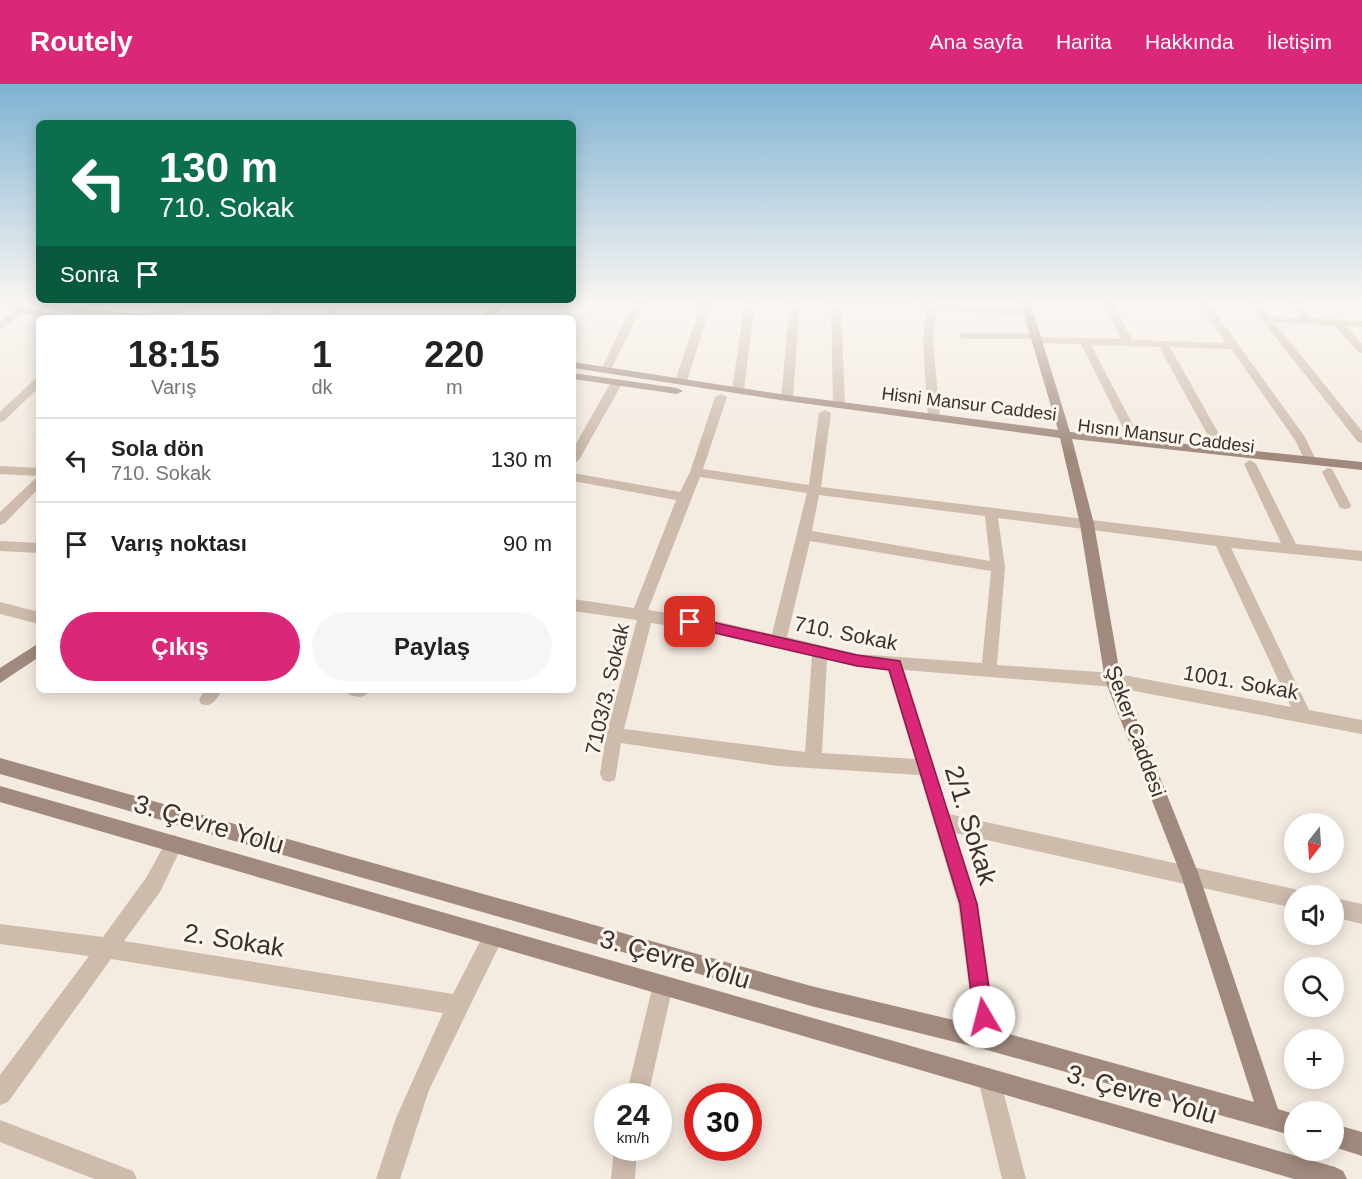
<!DOCTYPE html>
<html lang="tr">
<head>
<meta charset="utf-8">
<style>
  :root { --surface:#fff; --page:#f6f6f6; --text:#222; --muted:#767676; --line:#e0e0e0; --accent:#db2777 }
  body { margin:0; font-family:Helvetica,sans-serif; background:var(--page); color:var(--text); height:100vh; display:flex; flex-direction:column; font-size:22px; white-space:nowrap }
  * { box-sizing:border-box; margin:0 }
  p { font-size:20px; color:var(--muted) }
  .icon { flex:none; width:33px; height:33px; fill:none; stroke:currentColor; stroke-width:2; stroke-linecap:round; stroke-linejoin:round }
  .map { position:relative; flex:1; overflow:hidden }
  .side { position:absolute; left:36px; top:231px; width:540px; height:378px; display:flex; flex-direction:column; background:var(--surface); border-radius:9px; box-shadow:0 3px 15px #0003 }
  .side>* { flex:none }
  .hud { position:absolute; left:36px; top:36px; width:540px; height:183px; border-radius:9px; box-shadow:0 3px 15px #0003; background:#0b6e4f; color:#fff; overflow:hidden }
  .needle { width:39px; rotate:197deg }
  .tools { position:absolute; left:1284px; top:729px; display:grid; gap:12px }
  .tools a { display:grid; place-items:center; width:60px; height:60px; border-radius:50%; background:var(--surface); box-shadow:0 3px 15px #0003; font-size:30px }
  .speed { position:absolute; left:594px; top:999px; display:flex; gap:12px; font-size:30px; font-weight:700; text-align:center }
  .speed>* { display:grid; place-content:center; width:78px; height:78px; border-radius:50%; background:var(--surface); box-shadow:0 3px 15px #0003; line-height:1 }
  .speed small { font-size:15px; font-weight:400 }
  .speed .limit { border:9px solid #d22; background:#fff; color:#111 }
  .pin { position:absolute; display:grid; place-items:center; width:51px; height:51px; color:#fff; margin:-26px; border-radius:12px; box-shadow:0 3px 9px #0006 }
  .me { position:absolute; width:66px; margin:-33px; rotate:352deg; stroke-linejoin:round; filter:drop-shadow(0 0 4px #0008) }
  .turn { display:flex; align-items:center; gap:21px; height:126px; padding:0 24px; font-size:27px }
  .turn .icon { width:78px; height:78px; stroke-width:2.5 }
  .turn b { display:block; font-size:42px; line-height:51px }
  .then { display:flex; align-items:center; height:57px; padding:0 24px; background:#0003; gap:12px; font-size:22px }
  .eta { display:flex; justify-content:space-evenly; align-items:center; height:102px; text-align:center }
  .eta b { font-size:36px; font-weight:600; line-height:42px }
  .action { display:flex; gap:12px; margin-top:auto; padding:12px 24px }
  .action a { flex:1; height:69px; border-radius:36px; background:var(--accent); color:#fff; font-size:24px; font-weight:600; line-height:69px; text-align:center }
  .action a+a { background:var(--page); color:var(--text) }
  ul { padding:0; list-style:none }
  li { display:flex; align-items:center; gap:18px; height:84px; padding:0 24px; border-top:2px solid var(--line) }
  li div { flex:1 }
  li b { display:block; font-size:22px }
  li em { font-style:normal }
  header { display:flex; align-items:center; gap:36px; box-sizing:border-box; height:84px; padding:0 30px; background:var(--accent); color:#fff }
  header strong { font-size:28px }
  nav { display:flex; gap:33px; margin-inline-start:auto; font-size:21px }
  .map>svg:first-child { display:block }
  .lines { fill:none; stroke-linecap:round; stroke-linejoin:round }
  .street { fill:#cdbbac; fill-rule:evenodd }
  .secondary { fill:#a18a7d; fill-rule:evenodd }
  .route { fill:#db2777; stroke:#8e194d; stroke-width:1.5 }
  .labels { text-anchor:middle; dominant-baseline:central; stroke-width:6; stroke-linejoin:round; paint-order:stroke }
  .far-street-label { font-size:18px; fill:#3b302b; stroke:#fbf5ee }
  .street-label { font-size:21px; fill:#3b302b; stroke:#fbf5ee }
  .near-street-label { font-size:26px; fill:#3b302b; stroke:#fbf5ee }
</style>
</head>
<body>
<header>
<strong>Routely</strong>
<nav><a>Ana sayfa</a><a>Harita</a><a>Hakkında</a><a>İletişim</a></nav>
</header>
<div class="map">
<svg width="1362" height="1095" viewBox="0 0 1362 1095">
  <rect width="100%" height="100%" fill="#f4ebe1"/>
  <g class="lines">
    <path class="street" d="M87,217h10l-4,11 -5,3 -5,-3z
      M213,217h24l-5,3 -84,14 -11,-1 14,-7z
      M274,217h10l-6,17h-10z
      M330,217h10l-4,17h-10z
      M634,217h10l-33,69 -5,3 -4,-1 -1,-2z
      M702,217h10l-25,80 -2,2h-8l-2,-2z
      M745,217h10l-11,89 -6,3 -6,-3z
      M790,217h10l-7,97 -6,3 -6,-3z
      M818,217l109,3v-3h10v3l91,5 5,3 -5,3 -92,-5 -3,31 7,77 -6,4 -6,-4 -5,-77 3,-32 -85,-4 4,100 -6,3 -6,-3 -2,-101z
      M1102,217h10l20,39 94,3 -29,-42h10l98,136 11,23 -2,3h-8l-11,-23 -64,-91 -61,-2 58,103 -6,4 -6,-4 -57,-103 -68,-2 51,97 -6,4 -6,-4 -49,-98 -46,-1 -5,-4h-67l-5,-3 5,-3h71l4,4 83,2z
      M1247,217h10l12,15 31,2 -11,-17h10l11,17 52,3v6l-16,-1 16,18v9l-4,-1 -23,-26 -61,-4 88,109v12l-4,-1z
      M20,223l8,2 -28,21v-8z
      M39,294v9l-35,34 -4,1v-10l35,-33z
      M617,295l6,3 -44,78 -6,4v-15l38,-67z
      M721,310l6,3 -24,72 106,16 10,-72 6,-3 6,3 -10,74 460,56 -37,-79 6,-4 6,4 40,80 66,7v10l-131,-13 78,162 53,10v14l-249,-47 -209,-17 45,144 345,75 7,3 1,4h-8v12l-339,-75 23,71 20,135 -3,8 -8,3 -8,-3 -3,-8 -18,-135 -38,-129 -142,-9 -157,-23 -6,37 -6,2 -6,-2 -3,-6 6,-39 31,-115 -64,-9v-12l61,9 42,-108 -103,-19v-8l107,19 10,-20 25,-75zM700,393l107,16 -35,141 -60,-14 -64,-10zM819,411l166,21 5,45 -178,-30zM998,434l218,28 75,161 -178,-34 -116,-8 8,-98zM810,457l181,30 -9,92 -125,-9 -70,-17zM651,539l61,9 100,24 -7,96 -181,-23zM827,575l30,7 31,3 27,90 -93,-6z
      M0,382l39,2v20l-34,35 -5,2v-13l38,-36 -38,-2z
      M1328,384l4,1 19,36 -1,3 -5,1 -5,-1 -18,-36z
      M0,457l39,2v10l-39,-2z
      M0,518l39,10v12l-39,-10z
      M205,606h17c-5,9 -10,18 -21,14l-2,-5z
      M347,606h21l-2,5 -6,2 -11,-2z
      M174,751l6,3 3,6 -3,6 -20,42 -36,49 329,53 33,-64 7,-3 7,3 3,7 -3,7 -71,146 -29,89h-24l20,-61 47,-105 -332,-54 -103,143 -8,3v-30l89,-119 -89,-12v-20l103,13 43,-59 22,-40z
      M1334,814l28,6v20l-28,-7z
      M663,891l7,3 3,7 -25,111h-22l27,-111 3,-7z
      M989,984l8,3 3,8 26,100h-24l-24,-100 3,-8z
      M0,1036l133,51 4,8h-43l-94,-37z
      M614,1064h23l-2,31h-24z"/>
    <path class="secondary" d="M2,217h12l50,17c-21,0 -46,-3 -62,-17z
      M28,217h17l27,6 77,8 5,3c-27,0 -105,-2 -126,-17z
      M501,217h11l-22,17h-12z
      M1020,217h10l40,131 292,30v8l-290,-31 22,85 27,156 78,195 79,234 16,5v22l-307,-86 -176,-44 -811,-232v-16l811,228 176,42 267,74 -73,-227 -76,-195 -25,-156 -20,-86 -273,-37 -214,-33v-6l214,33 271,35z
      M573,289l104,15 6,3 -6,3 -104,-15z
      M39,559v14l-39,26v-15z
      M0,702l1335,381 8,4 4,8h-53l-1294,-377z
      M1334,1040l28,8v24l-28,-9z"/>
  </g>
  <linearGradient id="sky" x2="0" y2="1"><stop stop-color="#7eb2d2"/><stop offset="0.59" stop-color="#faf6f2"/><stop offset="1" stop-color="#faf6f2" stop-opacity="0"/></linearGradient>
  <rect width="1362" height="370" fill="url(#sky)"/>
  <path class="route" d="M690,533l167,38 43,6 77,243 16,113 -3,7 -6,2 -7,-2 -3,-7 -14,-113 -71,-234 -32,-4 -172,-40 -2,-4z"/>
  <g class="labels">
    <g class="far-street-label">
      <text transform="translate(969 320) rotate(7)">Hisni Mansur Caddesi</text>
      <text transform="translate(1166 352) rotate(7)">Hısnı Mansur Caddesi</text>
    </g>
    <g class="street-label">
      <text transform="translate(846 549) rotate(11)">710. Sokak</text>
      <text transform="translate(1241 598) rotate(10)">1001. Sokak</text>
      <text transform="translate(607 605) rotate(-77)">7103/3. Sokak</text>
      <text transform="translate(1136 647) rotate(70)">Şeker Caddesi</text>
    </g>
    <g class="near-street-label">
      <text transform="translate(209 740) rotate(16)">3. Çevre Yolu</text>
      <text transform="translate(971 741) rotate(73)">2/1. Sokak</text>
      <text transform="translate(234 856) rotate(9)">2. Sokak</text>
      <text transform="translate(675 875) rotate(16)">3. Çevre Yolu</text>
      <text transform="translate(1142 1010) rotate(16)">3. Çevre Yolu</text>
    </g>
  </g>
</svg>
<div class="tools">
<a><svg class="needle" viewBox="-14 -14 28 28"><path d="M0-13l5 13h-10z" fill="#e53935"/><path d="M0 13l5-13h-10z" fill="#767676"/></svg></a>
<a><svg class="icon" aria-label="sound" viewBox="0 0 24 24"><path d="M4 9h4l5-4v14l-5-4H4zM17 9q2 3 0 6"/></svg></a>
<a><svg class="icon" aria-label="search" viewBox="0 0 24 24"><circle cx="10" cy="10" r="6"/><path d="M15 15l6 6"/></svg></a>
<a>+</a>
<a>−</a>
</div>
<div class="speed"><div>24<small>km/h</small></div><div class="limit">30</div></div>
<div class="pin" style="left:690px;top:538px;background:#d93025"><svg class="icon" aria-label="arrive" viewBox="0 0 24 24"><path d="M6 21V4h12l-3 4 3 4H6"/></svg></div>
<svg class="me" style="left:984px;top:933px" viewBox="-20 -20 40 40"><circle r="19" fill="#fff"/><path d="M0-13L10 11 0 6-10 11z" fill="#db2777"/></svg>
<div class="hud">
<div class="turn"><svg class="icon" aria-label="left" viewBox="0 0 24 24"><path d="M17 20v-9H6M10 6l-5 5 5 5"/></svg><div><b>130 m</b>710. Sokak</div></div>
<div class="then">Sonra<svg class="icon" aria-label="arrive" viewBox="0 0 24 24"><path d="M6 21V4h12l-3 4 3 4H6"/></svg></div>
</div>
<section class="side">
<div class="eta">
<div><b>18:15</b><p>Varış</p></div>
<div><b>1</b><p>dk</p></div>
<div><b>220</b><p>m</p></div>
</div>
<ul>
<li><svg class="icon" aria-label="left" viewBox="0 0 24 24"><path d="M17 20v-9H6M10 6l-5 5 5 5"/></svg><div><b>Sola dön</b><p>710. Sokak</p></div><em>130 m</em></li>
<li><svg class="icon" aria-label="arrive" viewBox="0 0 24 24"><path d="M6 21V4h12l-3 4 3 4H6"/></svg><div><b>Varış noktası</b></div><em>90 m</em></li>
</ul>
<div class="action"><a>Çıkış</a><a>Paylaş</a></div>
</section>
</div>
</body>
</html>
